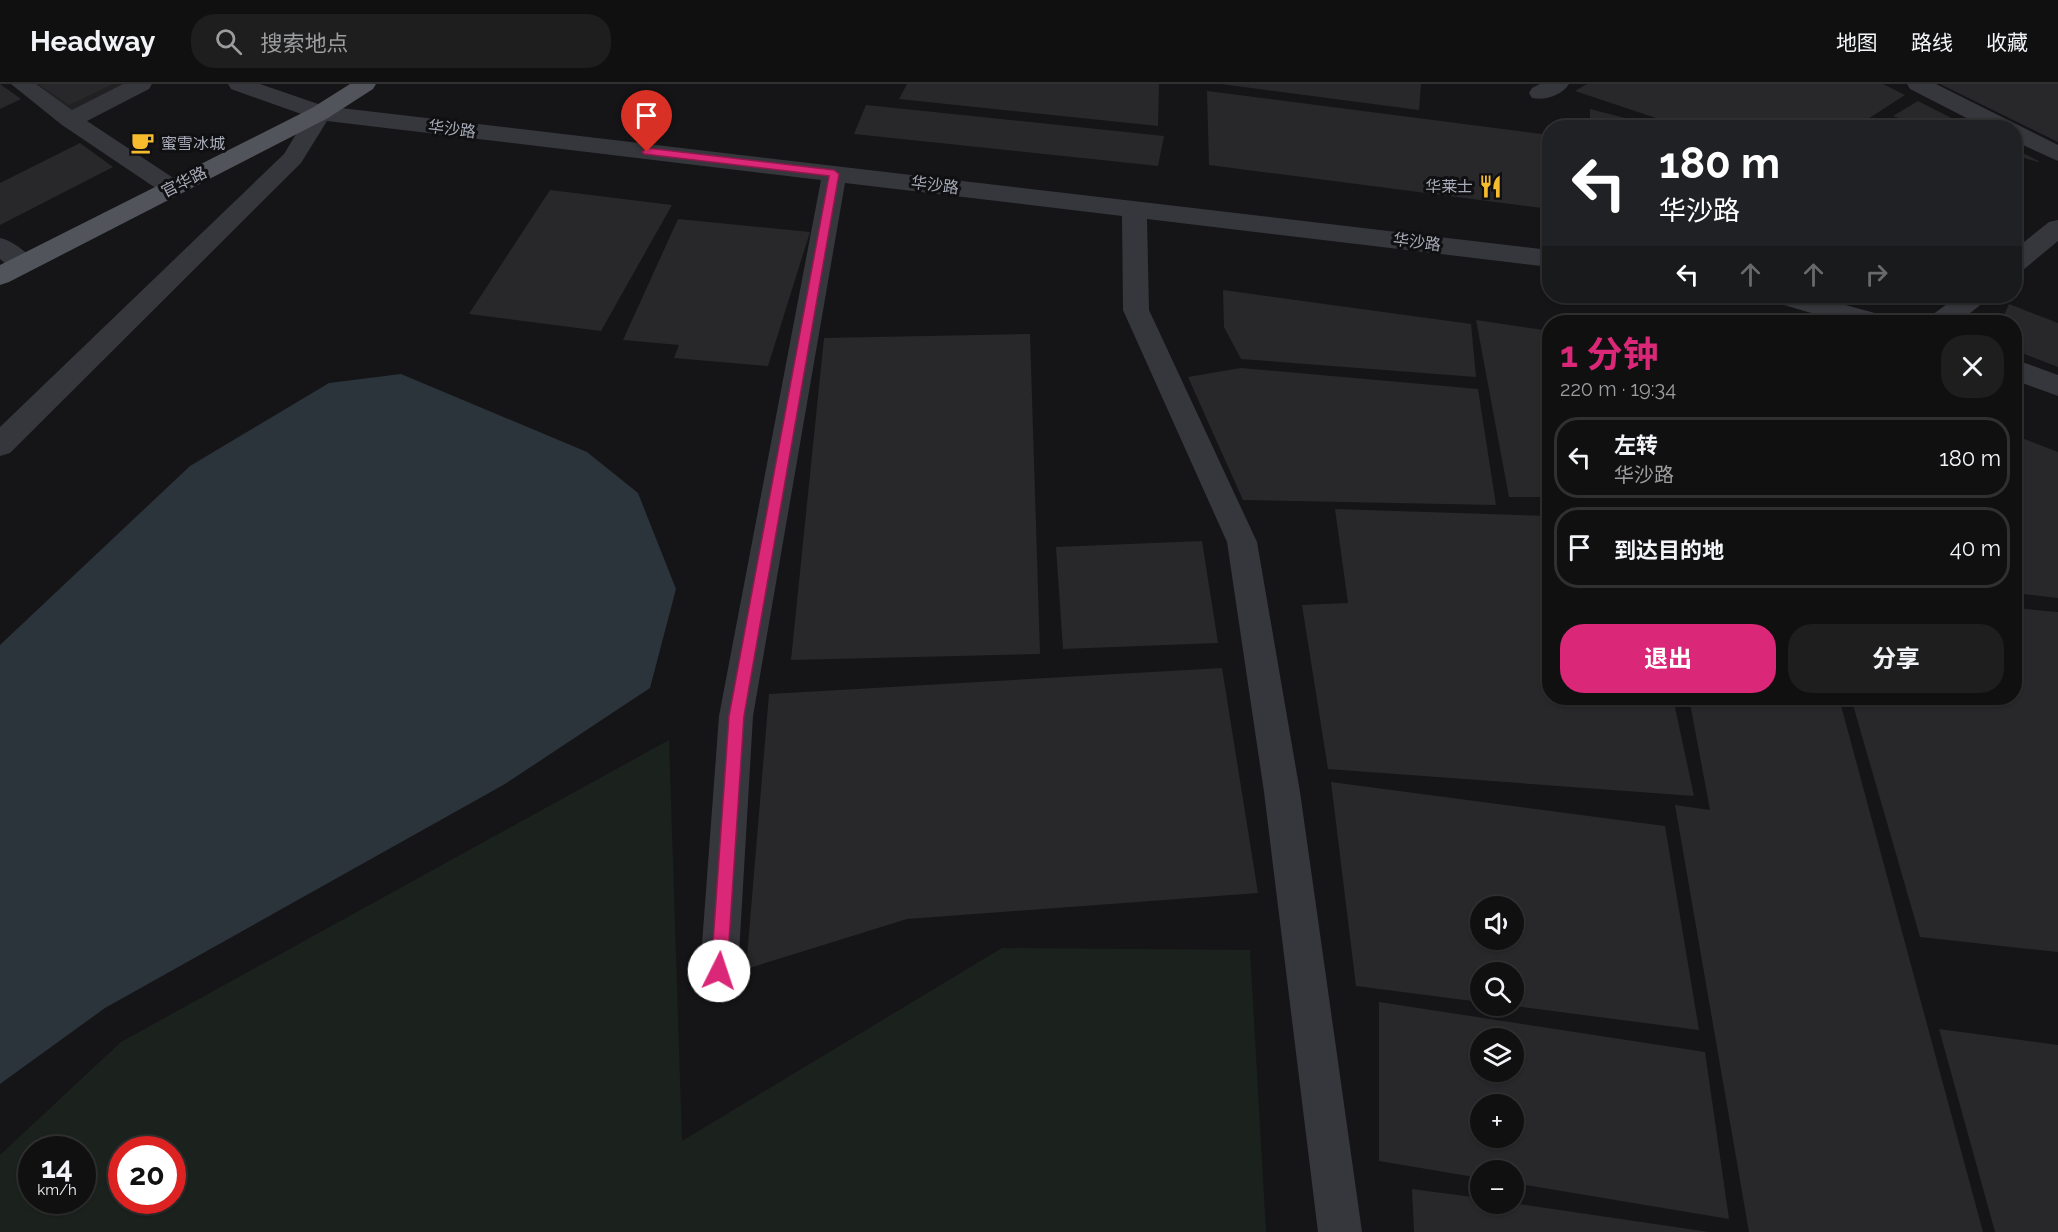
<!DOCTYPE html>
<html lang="zh">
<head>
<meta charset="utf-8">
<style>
  :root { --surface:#101011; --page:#1e1e1f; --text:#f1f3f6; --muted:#9c9d9f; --line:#303031; --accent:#db2777 }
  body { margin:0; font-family:Raleway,"Noto Sans SC",sans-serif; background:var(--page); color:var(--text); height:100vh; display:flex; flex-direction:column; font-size:22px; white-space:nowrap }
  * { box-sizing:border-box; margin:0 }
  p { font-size:20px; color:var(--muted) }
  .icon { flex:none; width:33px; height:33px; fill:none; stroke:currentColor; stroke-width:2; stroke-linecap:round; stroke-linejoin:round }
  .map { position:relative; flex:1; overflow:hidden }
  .details { position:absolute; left:1542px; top:231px; width:480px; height:390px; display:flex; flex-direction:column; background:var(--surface); border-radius:24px; box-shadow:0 2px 4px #0004,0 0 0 2px var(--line) }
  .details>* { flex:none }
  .banner { position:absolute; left:1542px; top:36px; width:480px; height:183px; border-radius:24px; box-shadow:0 2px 4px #0004,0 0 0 2px var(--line); background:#202124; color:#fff; overflow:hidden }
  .controls { position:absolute; left:1470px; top:812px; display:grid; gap:12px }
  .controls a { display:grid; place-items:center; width:54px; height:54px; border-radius:50%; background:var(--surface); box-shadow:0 2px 4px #0004,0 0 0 2px var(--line); font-size:30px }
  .speed { position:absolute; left:18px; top:1052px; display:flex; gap:12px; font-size:30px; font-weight:700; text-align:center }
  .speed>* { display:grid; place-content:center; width:78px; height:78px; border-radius:50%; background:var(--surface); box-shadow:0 2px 4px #0004,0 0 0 2px var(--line); line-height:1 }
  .speed small { font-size:15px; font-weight:400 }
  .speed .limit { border:9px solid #d22; background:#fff; color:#111 }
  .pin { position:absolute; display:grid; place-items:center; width:51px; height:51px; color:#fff; margin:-62px -26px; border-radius:50% 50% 50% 0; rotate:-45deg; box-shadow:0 0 6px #0007 }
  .pin .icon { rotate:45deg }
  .me { position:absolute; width:66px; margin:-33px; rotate:4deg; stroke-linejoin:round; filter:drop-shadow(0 0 4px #0008) }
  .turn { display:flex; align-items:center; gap:21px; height:126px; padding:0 18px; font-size:27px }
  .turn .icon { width:78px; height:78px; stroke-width:2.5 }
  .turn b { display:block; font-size:42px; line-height:51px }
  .lanes { display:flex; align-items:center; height:57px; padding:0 18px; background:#0003; justify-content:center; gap:30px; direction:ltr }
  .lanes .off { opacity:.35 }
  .round { display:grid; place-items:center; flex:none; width:63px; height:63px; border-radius:24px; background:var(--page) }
  .overview { display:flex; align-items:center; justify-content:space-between; height:102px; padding:0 18px }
  h1 { font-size:36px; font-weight:700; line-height:45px; color:var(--accent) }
  .cta { display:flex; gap:12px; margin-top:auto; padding:12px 18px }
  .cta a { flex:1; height:69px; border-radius:24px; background:var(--accent); color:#fff; font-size:24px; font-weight:700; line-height:69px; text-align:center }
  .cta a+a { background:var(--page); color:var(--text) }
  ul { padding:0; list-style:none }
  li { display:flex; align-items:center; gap:18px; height:81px; margin:0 12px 9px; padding:0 6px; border:3px solid var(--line); border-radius:24px }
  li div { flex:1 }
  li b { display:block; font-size:22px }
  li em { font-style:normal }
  header { display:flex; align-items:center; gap:36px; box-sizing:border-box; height:84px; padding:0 30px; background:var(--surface); border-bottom:2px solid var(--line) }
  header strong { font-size:28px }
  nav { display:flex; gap:33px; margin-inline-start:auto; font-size:21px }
  .search { width:420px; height:54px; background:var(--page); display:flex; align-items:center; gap:15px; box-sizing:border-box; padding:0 21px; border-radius:24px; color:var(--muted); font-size:22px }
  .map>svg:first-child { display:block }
  .built { fill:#212124 }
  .green { fill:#1b221d; fill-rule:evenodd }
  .water { fill:#2b333b }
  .building { fill:#28282b; fill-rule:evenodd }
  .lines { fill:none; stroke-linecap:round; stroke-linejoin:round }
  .minor { fill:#36373c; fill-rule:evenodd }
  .major { fill:#52545b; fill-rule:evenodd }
  .route { fill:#db2777; stroke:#8e194d; stroke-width:1.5 }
  .labels { text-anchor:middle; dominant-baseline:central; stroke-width:6; stroke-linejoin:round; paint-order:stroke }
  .far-street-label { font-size:16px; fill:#a7abb8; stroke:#101012 }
  .far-poi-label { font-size:16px; fill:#a7abb8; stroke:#101012; text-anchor:start }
</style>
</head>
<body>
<header>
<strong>Headway</strong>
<div class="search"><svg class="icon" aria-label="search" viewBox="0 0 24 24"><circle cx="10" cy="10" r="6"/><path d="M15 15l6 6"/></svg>搜索地点</div>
<nav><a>地图</a><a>路线</a><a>收藏</a></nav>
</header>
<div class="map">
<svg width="2058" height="1148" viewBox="0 0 2058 1148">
  <rect width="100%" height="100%" fill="#151517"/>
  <path class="built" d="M23,0h105l-64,32z"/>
  <path class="green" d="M669,656l13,401 320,-193 248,2 16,282h-1266v-77l121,-113zM32,1065h50v51h-50zM122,1065h50v51h-50z"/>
  <path class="water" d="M401,290l186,78 51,41 38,96 -26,99 -145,96 -400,224 -105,76v-439l190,-179 139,-83z"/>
  <path class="building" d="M0,0l21,15 -21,10z
    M38,0h75l-44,21z
    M907,0h252l-1,42 -259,-27z
    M1221,0h200l-2,26z
    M1587,0h296l22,11 -51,33h-168l-111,-37z
    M1940,0h118v58z
    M1207,7l343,44v74l-341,-44z
    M1918,17l53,27h-43l-35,-12z
    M866,21l298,31 -6,30 -304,-32z
    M1590,25l70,18v1h-70z
    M80,59l33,24 -113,58v-42z
    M2014,65l25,12 -1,1 -24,-7z
    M550,106l122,15 -71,126 -132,-17z
    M678,135l132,13 -42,134 -94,-8 5,-13 -56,-5z
    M1223,206l248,34 5,53 -235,-18 -17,-32z
    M2009,220l49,19v44l-44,-17v-28h-13z
    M1476,236l74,11v166h-41z
    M1030,250l10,320 -249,6 33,-322z
    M1241,284l237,21 18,116 -253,-5 -55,-123z
    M2014,351l44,17v146l-44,-5z
    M1335,425l215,7v182h123l21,98 -366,-27 -26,-164 46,-2z
    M1202,457l16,102 -155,6 -7,-102z
    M2014,524l44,4v340l-138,-15 -69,-239h163z
    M1222,584l36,225 -351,26 -161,50 23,-275z
    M1689,614h150l144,534h-234l-74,-427 35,5z
    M1331,698l334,44 34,204 -185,-24v-34h-34v30l-124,-16zM1480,822h34v33h-34z
    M1379,918l326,50 24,167 -215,-36v-13h-34v8l-101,-17zM1480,954h34v33h-34zM1480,1020h34v33h-34z
    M1939,945l119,16v187h-63z
    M1412,1105l68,9v5h33l196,29h-295z"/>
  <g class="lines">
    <path class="minor" d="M11,0h25l36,26 51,-26h29l-3,5 -62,32 94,62 3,5 -3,5 -9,3 -9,-3 -101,-68z
      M228,0h32l64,22 1226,144v17l-403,-48 2,91 108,232 43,250 62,440h-44l-54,-440 -37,-250 -104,-232 -1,-94 -277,-33 -92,533 -15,255 -5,14 -14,5 -14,-5 -5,-14 19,-255 102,-536 -494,-59 -26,42 -291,290 -10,3v-29l284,-273 23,-38 -76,-27z
      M1540,0h29c-7,11 -24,17 -37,14l-3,-5 3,-5z
      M1907,0h29l122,61v16l-44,-20v-13h-28l-76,-39z
      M2058,136v21l-35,29 -9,2v-22l35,-28z
      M0,154c13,3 28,14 35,26l-4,6c-14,4 -20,-2 -31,-11z
      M1770,212h43l69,19 3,7h-43l-68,-20z
      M1958,212h30l-4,6 -25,20h-30l3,-7z
      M2014,275l44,16v21l-44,-16z"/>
    <path class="major" d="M350,0h26l-3,5 -45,29 -319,164 -9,3v-20l312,-157z"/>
  </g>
  <path class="route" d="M647,64l187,22 5,4 -95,542 -17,255 -2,6 -6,2 -6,-2 -2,-6 18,-255 100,-540 -185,-22 -2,-2z"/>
  <defs>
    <symbol id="cafe-bare" viewBox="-9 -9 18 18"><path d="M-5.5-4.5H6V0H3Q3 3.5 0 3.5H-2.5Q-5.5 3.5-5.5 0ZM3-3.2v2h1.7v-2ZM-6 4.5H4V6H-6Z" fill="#f6bc2e" stroke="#101012" stroke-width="2.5" paint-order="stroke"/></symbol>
    <symbol id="restaurant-bare" viewBox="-9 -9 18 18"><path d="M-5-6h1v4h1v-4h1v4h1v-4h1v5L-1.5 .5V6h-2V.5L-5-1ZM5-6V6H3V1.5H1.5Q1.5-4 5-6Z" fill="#f6bc2e" stroke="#101012" stroke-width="2.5" paint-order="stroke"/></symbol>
  </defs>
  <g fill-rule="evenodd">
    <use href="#cafe-bare" x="126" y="42" width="33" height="33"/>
    <use href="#restaurant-bare" x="1474" y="86" width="33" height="33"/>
  </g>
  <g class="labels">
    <g class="far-street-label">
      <text transform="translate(452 45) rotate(7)">华沙路</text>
      <text transform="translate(184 98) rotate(-27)">官华路</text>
      <text transform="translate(935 101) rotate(7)">华沙路</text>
      <text transform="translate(1417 158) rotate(7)">华沙路</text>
    </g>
    <g class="far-poi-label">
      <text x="161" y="59">蜜雪冰城</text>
      <text x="1473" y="102" text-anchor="end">华莱士</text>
    </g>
  </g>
</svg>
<div class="controls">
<a><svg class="icon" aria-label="sound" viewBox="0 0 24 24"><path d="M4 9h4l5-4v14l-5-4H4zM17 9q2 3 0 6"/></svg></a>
<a><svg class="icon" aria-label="search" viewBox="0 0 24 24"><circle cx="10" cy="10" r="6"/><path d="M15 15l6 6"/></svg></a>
<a><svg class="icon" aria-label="layers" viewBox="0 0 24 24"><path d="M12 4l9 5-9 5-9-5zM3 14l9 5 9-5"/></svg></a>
<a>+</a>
<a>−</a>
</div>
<div class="speed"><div>14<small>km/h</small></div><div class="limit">20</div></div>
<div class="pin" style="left:647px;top:68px;background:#d93025"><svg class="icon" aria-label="arrive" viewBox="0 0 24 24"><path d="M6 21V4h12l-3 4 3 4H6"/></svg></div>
<svg class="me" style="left:719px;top:887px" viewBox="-20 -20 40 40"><circle r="19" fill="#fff"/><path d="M0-13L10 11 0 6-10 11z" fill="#db2777"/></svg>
<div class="banner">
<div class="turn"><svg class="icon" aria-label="left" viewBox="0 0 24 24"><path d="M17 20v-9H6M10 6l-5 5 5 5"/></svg><div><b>180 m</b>华沙路</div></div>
<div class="lanes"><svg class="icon" aria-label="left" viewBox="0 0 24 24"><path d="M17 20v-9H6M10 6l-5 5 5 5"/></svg><svg class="icon off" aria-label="ahead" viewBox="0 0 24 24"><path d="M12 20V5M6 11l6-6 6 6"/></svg><svg class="icon off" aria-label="ahead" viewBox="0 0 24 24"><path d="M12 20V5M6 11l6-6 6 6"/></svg><svg class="icon off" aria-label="right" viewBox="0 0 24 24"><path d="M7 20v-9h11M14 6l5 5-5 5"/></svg></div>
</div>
<section class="details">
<div class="overview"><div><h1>1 分钟</h1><p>220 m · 19:34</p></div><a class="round"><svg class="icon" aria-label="close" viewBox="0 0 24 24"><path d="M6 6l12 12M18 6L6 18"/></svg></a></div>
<ul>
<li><svg class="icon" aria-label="left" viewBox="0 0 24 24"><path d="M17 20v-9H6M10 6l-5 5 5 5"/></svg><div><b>左转</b><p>华沙路</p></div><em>180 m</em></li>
<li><svg class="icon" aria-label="arrive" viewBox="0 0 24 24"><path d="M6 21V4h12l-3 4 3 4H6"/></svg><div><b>到达目的地</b></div><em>40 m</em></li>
</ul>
<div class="cta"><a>退出</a><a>分享</a></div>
</section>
</div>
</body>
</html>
